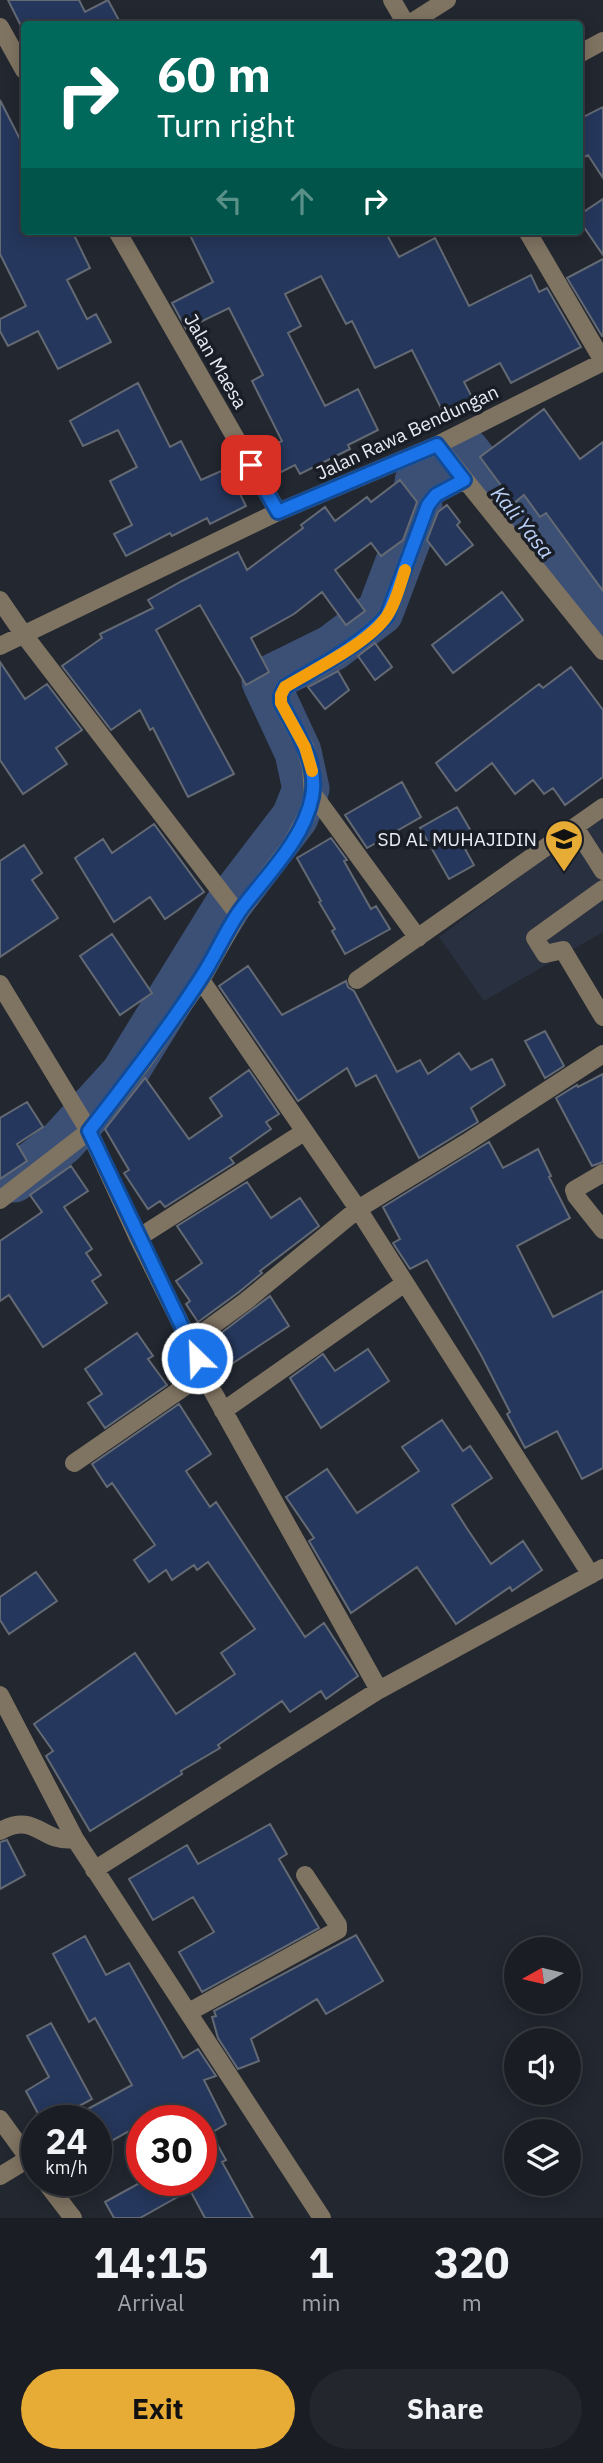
<!DOCTYPE html>
<html lang="en">
<head>
<meta charset="utf-8">
<style>
  :root { --surface:#1a1d24; --page:#23262c; --text:#f1f3f6; --muted:#9fa2a6; --line:#383b41; --accent:#e7ac36 }
  body { margin:0; font-family:"IBM Plex Sans",sans-serif; background:var(--page); color:var(--text); height:100vh; display:flex; flex-direction:column; font-size:26px; white-space:nowrap }
  * { box-sizing:border-box; margin:0 }
  p { font-size:23px; color:var(--muted) }
  .icon { flex:none; width:38px; height:38px; fill:none; stroke:currentColor; stroke-width:2; stroke-linecap:round; stroke-linejoin:round }
  .map { position:relative; height:2218px; overflow:hidden }
  .panel { display:flex; flex-direction:column; background:var(--surface); flex:1 }
  .panel>* { flex:none }
  .hud { position:absolute; left:21px; top:21px; width:562px; height:214px; border-radius:7px; box-shadow:0 4px 18px #0003,0 0 0 2px var(--line); background:#00695c; color:#fff; overflow:hidden }
  .needle { width:46px; rotate:262deg }
  .tools { position:absolute; left:504px; top:1937px; display:grid; gap:14px }
  .tools a { display:grid; place-items:center; width:77px; height:77px; border-radius:50%; background:var(--surface); box-shadow:0 4px 18px #0003,0 0 0 2px var(--line); font-size:35px }
  .speed { position:absolute; left:21px; top:2105px; display:flex; gap:14px; font-size:35px; font-weight:700; text-align:center }
  .speed>* { display:grid; place-content:center; width:91px; height:91px; border-radius:50%; background:var(--surface); box-shadow:0 4px 18px #0003,0 0 0 2px var(--line); line-height:1 }
  .speed small { font-size:18px; font-weight:400 }
  .speed .limit { border:10px solid #d22; background:#fff; color:#111 }
  .pin { position:absolute; display:grid; place-items:center; width:60px; height:60px; color:#fff; margin:-30px; border-radius:14px; box-shadow:0 4px 10px #0006 }
  .me { position:absolute; width:77px; margin:-38px; rotate:336deg; stroke-linejoin:round; filter:drop-shadow(0 0 5px #0008) }
  .turn { display:flex; align-items:center; gap:24px; height:147px; padding:0 21px; font-size:32px }
  .turn .icon { width:91px; height:91px; stroke-width:2.5 }
  .turn b { display:block; font-size:49px; line-height:60px }
  .lanes { display:flex; align-items:center; height:66px; padding:0 21px; background:#0003; justify-content:center; gap:35px; direction:ltr }
  .lanes .off { opacity:.35 }
  .eta { display:flex; justify-content:space-evenly; align-items:center; height:119px; text-align:center }
  .eta b { font-size:42px; font-weight:700; line-height:49px }
  .cta { display:flex; gap:14px; margin-top:auto; padding:14px 21px }
  .cta a { flex:1; height:80px; border-radius:42px; background:var(--accent); color:#111; font-size:28px; font-weight:700; line-height:80px; text-align:center }
  .cta a+a { background:var(--page); color:var(--text) }
  .map>svg:first-child { display:block }
  .built { fill:#29303f }
  .lines { fill:none; stroke-linecap:round; stroke-linejoin:round }
  .river { stroke:#3c5076; stroke-width:47 }
  .building { fill:#25375c; stroke:#646a74; stroke-width:2 }
  .minor { stroke:#7f7361; stroke-width:18 }
  .route-casing { stroke:#114b97; stroke-width:18 }
  .route { stroke:#1a73e8; stroke-width:12 }
  .slow { stroke:#f59e0b; stroke-width:12 }
  .labels { text-anchor:middle; dominant-baseline:central; stroke-width:7; stroke-linejoin:round; paint-order:stroke }
  .street-label { font-size:19px; fill:#e8ebf2; stroke:#191e26 }
  .poi-label { font-size:19px; fill:#e8ebf2; stroke:#191e26; text-anchor:end }
  .water-label { font-size:21px; font-style:italic; fill:#bdd2f9; stroke:#191e26 }
</style>
</head>
<body>
<div class="map">
<svg width="603" height="2218" viewBox="0 0 603 2218">
  <rect width="100%" height="100%" fill="#222730"/>
  <path class="built" d="M603,814v118l-119,69 -45,-64z"/>
  <g class="lines">
    <path class="river" d="M14,1179l48,-37 62,-68 106,-172 65,-85 11,-28 -8,-37 -33,-71 67,-33 48,-36 39,-103 -1,-27 48,-31 82,104 55,58"/>
  </g>
  <path class="building" d="M8,0h71l6,12 23,-12 13,24h-97l-1,6z
    M0,100l24,47v84h48l18,37 -23,12 20,39 9,-5 15,28 -53,27 -20,-38 -30,15 -8,-15v-12l26,-13 -26,-52z
    M603,107v71l-15,-23 -9,5v-41z
    M603,199v56l-24,-35v-5z
    M188,231h197l14,26 36,-19 34,68 62,-31 8,17 8,-4 34,59 -70,36 -11,-20 -36,19 9,17 -29,15 -32,-64 -37,18 -23,-47 -6,3 -25,-48 -36,18 16,32 -13,7 37,73 33,-17 20,41 -30,15 2,4 -50,25 -5,-9 -24,12 -13,-24 24,-12 -30,-60 11,-6 -34,-67 -43,21 -14,-26 41,-21z
    M603,259v76l-1,1 -35,-58z
    M138,383l32,64 11,-6 20,39 36,-16 14,24 -11,6 6,12 -36,18 -3,-6 -35,18 -2,-3 -44,23 -12,-22 18,-9 -22,-44 27,-14 -19,-37 -35,16 -13,-25z
    M544,409l36,50 23,-17v149l-57,-78 -6,4 -16,-22 -10,8 -34,-46z
    M400,480l17,22 -14,38 -22,16 -10,-13 -36,27 30,41 -19,14 -24,-33 -28,22 -43,24 18,34 -23,13 -46,-80 -44,25 78,144 -46,23 -35,-69 -3,2 -10,-20 -29,20 -49,-64 40,-28 -2,-4 53,-26 -5,-8 34,-19 56,-29 9,18 56,-42 -2,-3 24,-18 10,14 32,-24 4,5z
    M447,505l13,17 -3,3 16,20 -27,20 -19,-25 11,-28z
    M502,592l21,28 -70,53 -21,-28z
    M375,643l17,24 -17,13 -17,-24z
    M0,662l25,37 22,-15 35,46 -26,18 11,16 -44,30 -23,-34z
    M571,667l32,43v67l-38,28 -12,-17 -9,6 -11,-14 -18,14 -23,-31 -36,28 -20,-28 103,-79 4,4z
    M338,671l11,19 -24,19 -17,-22z
    M402,782l19,35 -54,31 -22,-33z
    M457,807l19,33 -12,7 10,18 -25,14 -29,-51z
    M154,824l50,68 -39,27 -15,-22 -36,25 -39,-64 28,-19 9,14z
    M331,838l16,22 -3,1 27,48 5,-3 14,23 -45,25 -13,-23 3,-2 -16,-27 2,-1 -24,-43z
    M24,845l18,28 -10,7 26,38 -58,39v-96z
    M112,934l40,59 -32,22 -40,-59z
    M248,966l34,49 64,-34 2,6 6,4 43,81 23,-12 8,14 31,-21 12,17 21,-11 13,26 -34,23 7,14 -59,36 -43,-83 -20,11 -9,-18 -49,33 -79,-115z
    M545,1031l19,35 -19,12 -20,-37z
    M249,1070l30,44 -13,8 5,7 -41,29 4,5 -69,44 -5,-6 -12,8 -24,-36 5,-3 -24,-41 40,-51 44,61 33,-23 -12,-18z
    M603,1074v88l-11,4 -36,-68 21,-13 1,2z
    M27,1102l16,25 -26,17 10,17 -27,18v-61z
    M489,1142l14,26 35,-19 13,27 -2,1 21,41 -53,28 36,71 50,-26v177l-21,11 -25,-48 -32,17 -18,-34 3,-2 -29,-57 -54,-95 -17,9 -17,-26 7,-4 -17,-32z
    M71,1166l17,25 -24,16 28,42 -6,4 15,22 -9,6 15,22 -64,44 -34,-52 -9,6v-60l42,-29 -12,-17z
    M247,1182l24,36 29,-20 19,28 -59,45 2,2 -23,19 -41,30 -12,-18 4,-3 -14,-20 26,-18 -25,-37z
    M270,1296l19,30 -71,47 -14,-27z
    M137,1333l16,23 -5,3 19,26 -62,43 -17,-25 14,-9 -17,-25z
    M368,1349l21,32 -68,47 -31,-50 33,-24 12,17z
    M179,1404l32,50 -25,17 24,36 6,-5 89,135 19,-14 34,53 -32,23 -5,-8 -31,21 -8,-11 -64,44 2,3 -39,23 1,3 -92,57 -44,-75 7,-5 -19,-27 101,-71 41,61 59,-40 -14,-21 34,-24 -47,-67 -11,8 -3,-5 -22,15 -6,-10 -17,12 -15,-22 21,-15 -43,-62 -5,4 -15,-23z
    M442,1420l21,31 7,-5 22,32 -40,27 14,22 25,37 32,-23 19,29 -30,21 -2,-4 -54,37 -39,-57 -66,46 -42,-72 5,-3 -28,-41 41,-28 30,44 62,-42 -17,-24z
    M36,1572l21,29 -48,33 -9,-14v-23z
    M270,1824l17,30 -8,5 40,69 -117,64 -23,-40 35,-20 -21,-35 -40,23 -24,-41 58,-34 11,19z
    M7,1840l18,35 -25,14v-47z
    M356,1935l27,46 -57,33 -9,-15 -66,40 8,22 -21,8 -20,-31 -6,-21 4,-1 -2,-5z
    M85,1936l21,39 23,-12 54,95 15,-9 18,27 -12,4 22,44 -15,9 15,27 -4,2 31,56h-48l-15,-28 -50,28h-26l-9,-16 40,-22h56v-59h-23l-6,-12 -13,7 -17,5v3l-38,21 -8,-16v-8h-4l-6,-11 46,-25 -37,-67 -6,4 -36,-68z
    M51,2023l41,76 -40,22h-10l-16,-30 23,-14 -22,-41z"/>
  <g class="lines">
    <path class="minor" d="M392,0l14,24
      M409,24l38,-24
      M0,27l24,43
      M579,54l24,-13
      M117,231l161,281
      M527,231l76,130
      M437,445l166,206
      M0,600l24,35 214,279
      M0,646l278,-134 159,-67 166,-83
      M313,794l105,144
      M575,827l28,44
      M603,889l-68,49 10,16 18,-4 40,67
      M201,980l157,229 233,366
      M357,980l246,-173
      M0,984l89,147 49,107 52,104 13,32 176,316
      M603,1173l-29,17 2,6 27,34
      M0,1200l89,-69 54,-69 58,-82 37,-66 53,-69 16,-30 6,-21 -2,-26 -6,-21 -24,-44v-8l4,-8c36,-21 74,-40 102,-71l41,-111 8,-10 28,-15
      M138,1238l166,-106
      M190,1342l56,-41 112,-92 108,-66 137,-89
      M223,1411l182,-128
      M74,1463l129,-89
      M0,1695l75,144
      M0,1831c37,-20 41,13 75,8l247,379
      M94,1870l285,-180 224,-122
      M189,2012l149,-82v-5l-33,-50
      M0,2119l37,51
      M0,2176l28,-17
      M44,2180l29,38"/>
  </g>
  <g class="lines">
    <defs>
      <path id="route" d="M197,1358l-108,-227c38,-49 76,-98 110,-150 15,-22 25,-47 40,-69 26,-36 64,-70 73,-115 7,-34 -16,-66 -31,-94v-8l4,-8c35,-21 74,-40 102,-71l41,-111 8,-10 28,-15 -27,-35 -159,67 -27,-47"/>
    </defs>
    <use href="#route" class="route-casing"/>
    <use href="#route" class="route"/>
    <path class="slow" d="M312,771l-7,-24 -24,-44v-8l4,-8c28,-17 84,-44 102,-71 9,-13 13,-31 18,-46"/>
  </g>
  <defs>
    <symbol id="school-pin" viewBox="-11 -11 22 30"><path d="M0 17L-7.5 6A9.5 9.5 0 1 1 7.5 6Z" fill="#e7ac36" stroke="#191e26"/><path d="M0-5L7-2L0 1L-7-2ZM-4 1L0 2.5L4 1V4Q0 6-4 4Z" fill="#111"/></symbol>
  </defs>
  <g fill-rule="evenodd">
    <use href="#school-pin" x="542" y="817" width="44" height="60"/>
  </g>
  <g class="labels">
    <g class="street-label">
      <text transform="translate(216 361) rotate(60)">Jalan Maesa</text>
      <text transform="translate(407 432) rotate(-25)">Jalan Rawa Bendungan</text>
    </g>
    <g class="poi-label">
      <text x="537" y="839">SD AL MUHAJIDIN</text>
    </g>
    <g class="water-label">
      <text transform="translate(523 522) rotate(51)">Kali Yasa</text>
    </g>
  </g>
</svg>
<div class="tools">
<a><svg class="needle" viewBox="-14 -14 28 28"><path d="M0-13l5 13h-10z" fill="#e53935"/><path d="M0 13l5-13h-10z" fill="#9fa2a6"/></svg></a>
<a><svg class="icon" aria-label="sound" viewBox="0 0 24 24"><path d="M4 9h4l5-4v14l-5-4H4zM17 9q2 3 0 6"/></svg></a>
<a><svg class="icon" aria-label="layers" viewBox="0 0 24 24"><path d="M12 4l9 5-9 5-9-5zM3 14l9 5 9-5"/></svg></a>
</div>
<div class="speed"><div>24<small>km/h</small></div><div class="limit">30</div></div>
<div class="pin" style="left:251px;top:465px;background:#d93025"><svg class="icon" aria-label="arrive" viewBox="0 0 24 24"><path d="M6 21V4h12l-3 4 3 4H6"/></svg></div>
<svg class="me" style="left:197px;top:1358px" viewBox="-20 -20 40 40"><circle r="17" fill="#1a73e8" stroke="#fff" stroke-width="3"/><path d="M0-11L8 9 0 5-8 9z" fill="#fff"/></svg>
<div class="hud">
<div class="turn"><svg class="icon" aria-label="right" viewBox="0 0 24 24"><path d="M7 20v-9h11M14 6l5 5-5 5"/></svg><div><b>60 m</b>Turn right</div></div>
<div class="lanes"><svg class="icon off" aria-label="left" viewBox="0 0 24 24"><path d="M17 20v-9H6M10 6l-5 5 5 5"/></svg><svg class="icon off" aria-label="ahead" viewBox="0 0 24 24"><path d="M12 20V5M6 11l6-6 6 6"/></svg><svg class="icon" aria-label="right" viewBox="0 0 24 24"><path d="M7 20v-9h11M14 6l5 5-5 5"/></svg></div>
</div>
</div>
<section class="panel">
<div class="eta">
<div><b>14:15</b><p>Arrival</p></div>
<div><b>1</b><p>min</p></div>
<div><b>320</b><p>m</p></div>
</div>
<div class="cta"><a>Exit</a><a>Share</a></div>
</section>
</body>
</html>
